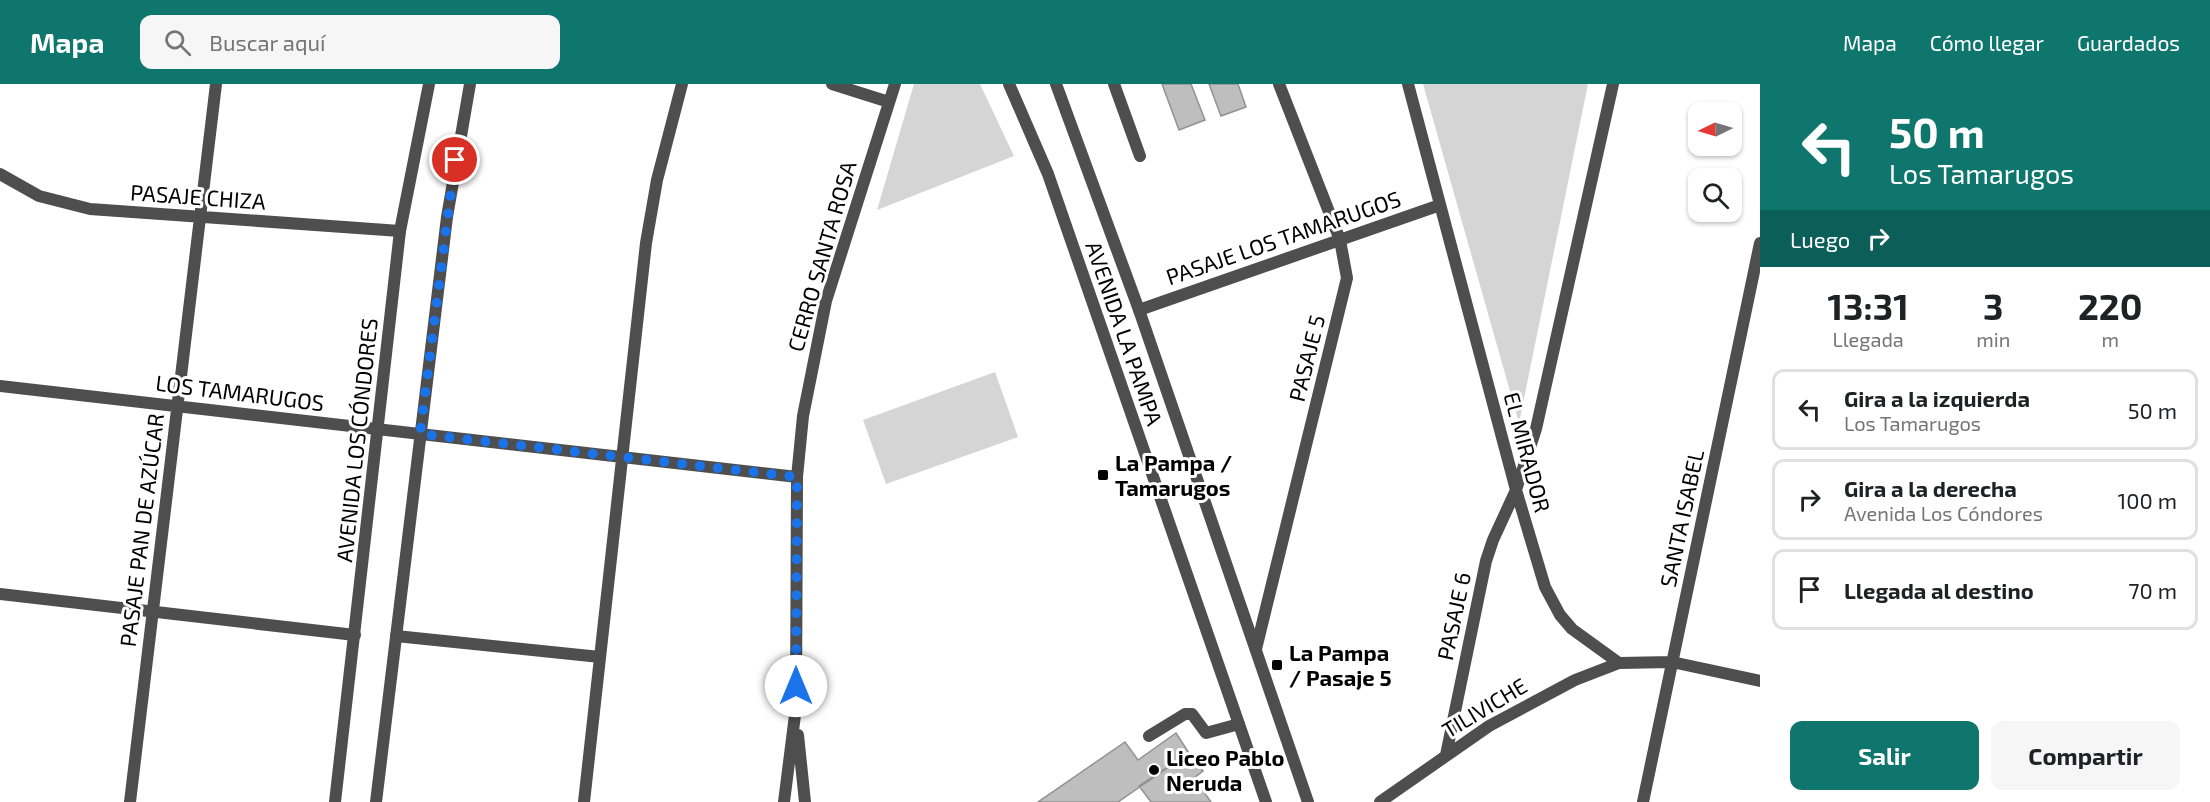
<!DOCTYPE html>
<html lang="es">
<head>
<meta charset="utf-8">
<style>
  :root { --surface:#fff; --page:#f6f6f6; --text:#202124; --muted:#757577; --line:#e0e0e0; --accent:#0f766e }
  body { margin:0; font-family:"Exo 2",sans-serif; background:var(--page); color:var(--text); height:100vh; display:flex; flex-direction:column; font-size:22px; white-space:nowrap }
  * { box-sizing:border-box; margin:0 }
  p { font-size:20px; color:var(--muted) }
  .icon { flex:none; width:33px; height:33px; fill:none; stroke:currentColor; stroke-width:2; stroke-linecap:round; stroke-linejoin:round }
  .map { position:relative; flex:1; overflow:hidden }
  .drawer { display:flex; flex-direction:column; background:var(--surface); width:450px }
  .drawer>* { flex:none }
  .hud { background:#0f766e; color:#fff; overflow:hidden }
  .needle { width:39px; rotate:265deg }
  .controls { position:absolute; left:1688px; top:18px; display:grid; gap:12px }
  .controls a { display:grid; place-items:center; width:54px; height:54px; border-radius:12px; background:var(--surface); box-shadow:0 2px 4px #0004; font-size:30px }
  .pin { position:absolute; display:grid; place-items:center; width:51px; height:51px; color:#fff; margin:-26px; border:3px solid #fff; border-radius:50%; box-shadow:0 2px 6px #0007 }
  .me { position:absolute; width:66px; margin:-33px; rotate:0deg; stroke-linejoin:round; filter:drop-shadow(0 0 4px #0008) }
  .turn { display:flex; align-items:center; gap:21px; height:126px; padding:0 30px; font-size:27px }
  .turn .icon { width:78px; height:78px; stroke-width:2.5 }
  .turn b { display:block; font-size:42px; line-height:51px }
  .then { display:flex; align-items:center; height:57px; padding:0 30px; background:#0003; gap:12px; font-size:22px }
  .eta { display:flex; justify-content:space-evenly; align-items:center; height:102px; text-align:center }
  .eta b { font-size:36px; font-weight:700; line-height:42px }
  .button { display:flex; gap:12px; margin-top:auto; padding:12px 30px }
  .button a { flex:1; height:69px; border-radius:12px; background:var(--accent); color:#fff; font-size:24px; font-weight:700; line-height:69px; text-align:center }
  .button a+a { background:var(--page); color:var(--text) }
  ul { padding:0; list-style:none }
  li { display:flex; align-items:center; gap:18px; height:81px; margin:0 12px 9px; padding:0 18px; border:3px solid var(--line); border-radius:12px }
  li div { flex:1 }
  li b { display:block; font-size:22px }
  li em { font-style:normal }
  header { display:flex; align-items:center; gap:36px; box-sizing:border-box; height:84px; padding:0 30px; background:var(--accent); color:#fff }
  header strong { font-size:28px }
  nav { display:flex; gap:33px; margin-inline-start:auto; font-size:21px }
  .search { width:420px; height:54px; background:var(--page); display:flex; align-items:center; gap:15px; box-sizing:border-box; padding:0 21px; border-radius:12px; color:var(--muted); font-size:22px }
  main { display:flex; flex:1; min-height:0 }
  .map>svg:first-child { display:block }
  .green { fill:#d5d5d5 }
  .building { fill:#bebebe; stroke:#929292; stroke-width:1.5 }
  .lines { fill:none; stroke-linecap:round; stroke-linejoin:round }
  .service { stroke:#4e4e4e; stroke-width:12 }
  .minor { stroke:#4e4e4e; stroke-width:12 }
  .tertiary { stroke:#4e4e4e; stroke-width:12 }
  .route { stroke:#1a73e8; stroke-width:10; stroke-dasharray:0 18 }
  .poi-dot { fill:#000; stroke:#fff; stroke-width:2 }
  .labels { text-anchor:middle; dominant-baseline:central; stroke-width:6; stroke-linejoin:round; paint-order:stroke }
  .street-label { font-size:22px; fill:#000; stroke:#fff }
  .poi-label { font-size:22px; font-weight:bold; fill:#000; stroke:#fff; text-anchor:start }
</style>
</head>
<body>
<header>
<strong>Mapa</strong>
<div class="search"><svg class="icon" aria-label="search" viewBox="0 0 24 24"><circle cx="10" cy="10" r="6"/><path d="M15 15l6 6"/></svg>Buscar aquí</div>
<nav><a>Mapa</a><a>Cómo llegar</a><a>Guardados</a></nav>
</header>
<main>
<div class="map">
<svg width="1760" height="718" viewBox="0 0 1760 718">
  <rect width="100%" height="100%" fill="#fff"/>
  <path class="green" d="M914,0h66l34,72 -137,54z
    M1423,0h165l-69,339z
    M995,288l23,65 -132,47 -23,-64z"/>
  <path class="building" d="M1162,0h29l14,36 -26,10z
    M1209,0h29l8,23 -25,9z
    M1176,649l13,20 -71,49h-80l87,-60 13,18z
    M1189,669l14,18 -9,7 17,24h-60l-12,-16z"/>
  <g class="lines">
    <path class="service" d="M1114,0l26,72
      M1149,652l36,-22h7l14,19 33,-9"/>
    <path class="minor" d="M832,0l57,18
      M1408,0l108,406 29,97 15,28 12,14 47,34
      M0,90l39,22 51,13 310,22
      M1139,226l301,-105
      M0,302l797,91
      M0,510l355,41
      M396,552l204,21
      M1256,565l91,-371 -7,-38 -61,-156
      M798,651l7,67
      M1446,671l40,-194 7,-21 23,-50 20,-61 77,-345
      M130,718l86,-718
      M584,718l62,-559 11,-63 25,-96
      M784,718l12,-95 1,-230 6,-61 23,-115 69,-217
      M1380,718l109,-76 86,-46 44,-17 53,-1 88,19
      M1643,718l117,-559"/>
    <path class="tertiary" d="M1009,0l39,90 218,628
      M1056,0l83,226 169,492
      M335,718l65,-571 29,-147
      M376,718l71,-585 23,-133"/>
  </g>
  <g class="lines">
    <path class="route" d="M455,76l-35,274 377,43 -1,209"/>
  </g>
  <g class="poi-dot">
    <rect x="1097" y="385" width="12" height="12" rx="3"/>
    <rect x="1271" y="575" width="12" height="12" rx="3"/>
    <circle cx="1154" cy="686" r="6"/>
  </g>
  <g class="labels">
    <g class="street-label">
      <text transform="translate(198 112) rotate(4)">PASAJE CHIZA</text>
      <text transform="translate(1283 153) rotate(-19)">PASAJE LOS TAMARUGOS</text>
      <text transform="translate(821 172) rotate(-74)">CERRO SANTA ROSA</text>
      <text transform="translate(1125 249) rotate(71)">AVENIDA LA PAMPA</text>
      <text transform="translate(1306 274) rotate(-76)">PASAJE 5</text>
      <text transform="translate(240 308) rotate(7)">LOS TAMARUGOS</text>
      <text transform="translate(356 356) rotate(-84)">AVENIDA LOS CÓNDORES</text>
      <text transform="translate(1528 368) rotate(75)">EL MIRADOR</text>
      <text transform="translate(1681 434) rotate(-78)">SANTA ISABEL</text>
      <text transform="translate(141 446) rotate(-83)">PASAJE PAN DE AZÚCAR</text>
      <text transform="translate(1453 532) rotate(-78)">PASAJE 6</text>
      <text transform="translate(1484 623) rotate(-31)">TILIVICHE</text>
    </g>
    <g class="poi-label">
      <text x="1115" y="378">La Pampa /<tspan x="1115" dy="25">Tamarugos</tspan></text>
      <text x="1289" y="568">La Pampa<tspan x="1289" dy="25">/ Pasaje 5</tspan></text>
      <text x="1166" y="673">Liceo Pablo<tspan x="1166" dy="25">Neruda</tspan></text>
    </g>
  </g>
</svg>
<div class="controls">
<a><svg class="needle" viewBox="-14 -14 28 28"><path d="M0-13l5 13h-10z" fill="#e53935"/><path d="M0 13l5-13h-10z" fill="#757577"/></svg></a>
<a><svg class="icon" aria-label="search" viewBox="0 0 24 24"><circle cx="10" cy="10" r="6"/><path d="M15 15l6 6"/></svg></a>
</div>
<div class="pin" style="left:455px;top:76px;background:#d93025"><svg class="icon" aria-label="arrive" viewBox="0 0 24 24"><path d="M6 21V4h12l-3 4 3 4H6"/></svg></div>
<svg class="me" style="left:796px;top:602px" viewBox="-20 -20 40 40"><circle r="19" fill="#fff"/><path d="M0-13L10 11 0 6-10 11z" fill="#1a73e8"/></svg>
</div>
<section class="drawer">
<div class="hud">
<div class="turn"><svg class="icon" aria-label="left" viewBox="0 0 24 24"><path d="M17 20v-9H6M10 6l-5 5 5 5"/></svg><div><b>50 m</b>Los Tamarugos</div></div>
<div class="then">Luego<svg class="icon" aria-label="right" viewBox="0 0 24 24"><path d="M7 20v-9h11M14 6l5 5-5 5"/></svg></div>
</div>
<div class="eta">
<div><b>13:31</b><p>Llegada</p></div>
<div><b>3</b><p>min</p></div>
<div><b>220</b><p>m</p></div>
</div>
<ul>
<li><svg class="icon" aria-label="left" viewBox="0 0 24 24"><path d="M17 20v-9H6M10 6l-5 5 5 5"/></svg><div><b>Gira a la izquierda</b><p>Los Tamarugos</p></div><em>50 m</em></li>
<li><svg class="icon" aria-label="right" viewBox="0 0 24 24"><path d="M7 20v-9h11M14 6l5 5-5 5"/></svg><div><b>Gira a la derecha</b><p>Avenida Los Cóndores</p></div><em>100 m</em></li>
<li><svg class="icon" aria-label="arrive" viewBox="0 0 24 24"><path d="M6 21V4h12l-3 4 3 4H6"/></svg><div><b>Llegada al destino</b></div><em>70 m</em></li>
</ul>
<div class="button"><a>Salir</a><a>Compartir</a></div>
</section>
</main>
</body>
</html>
